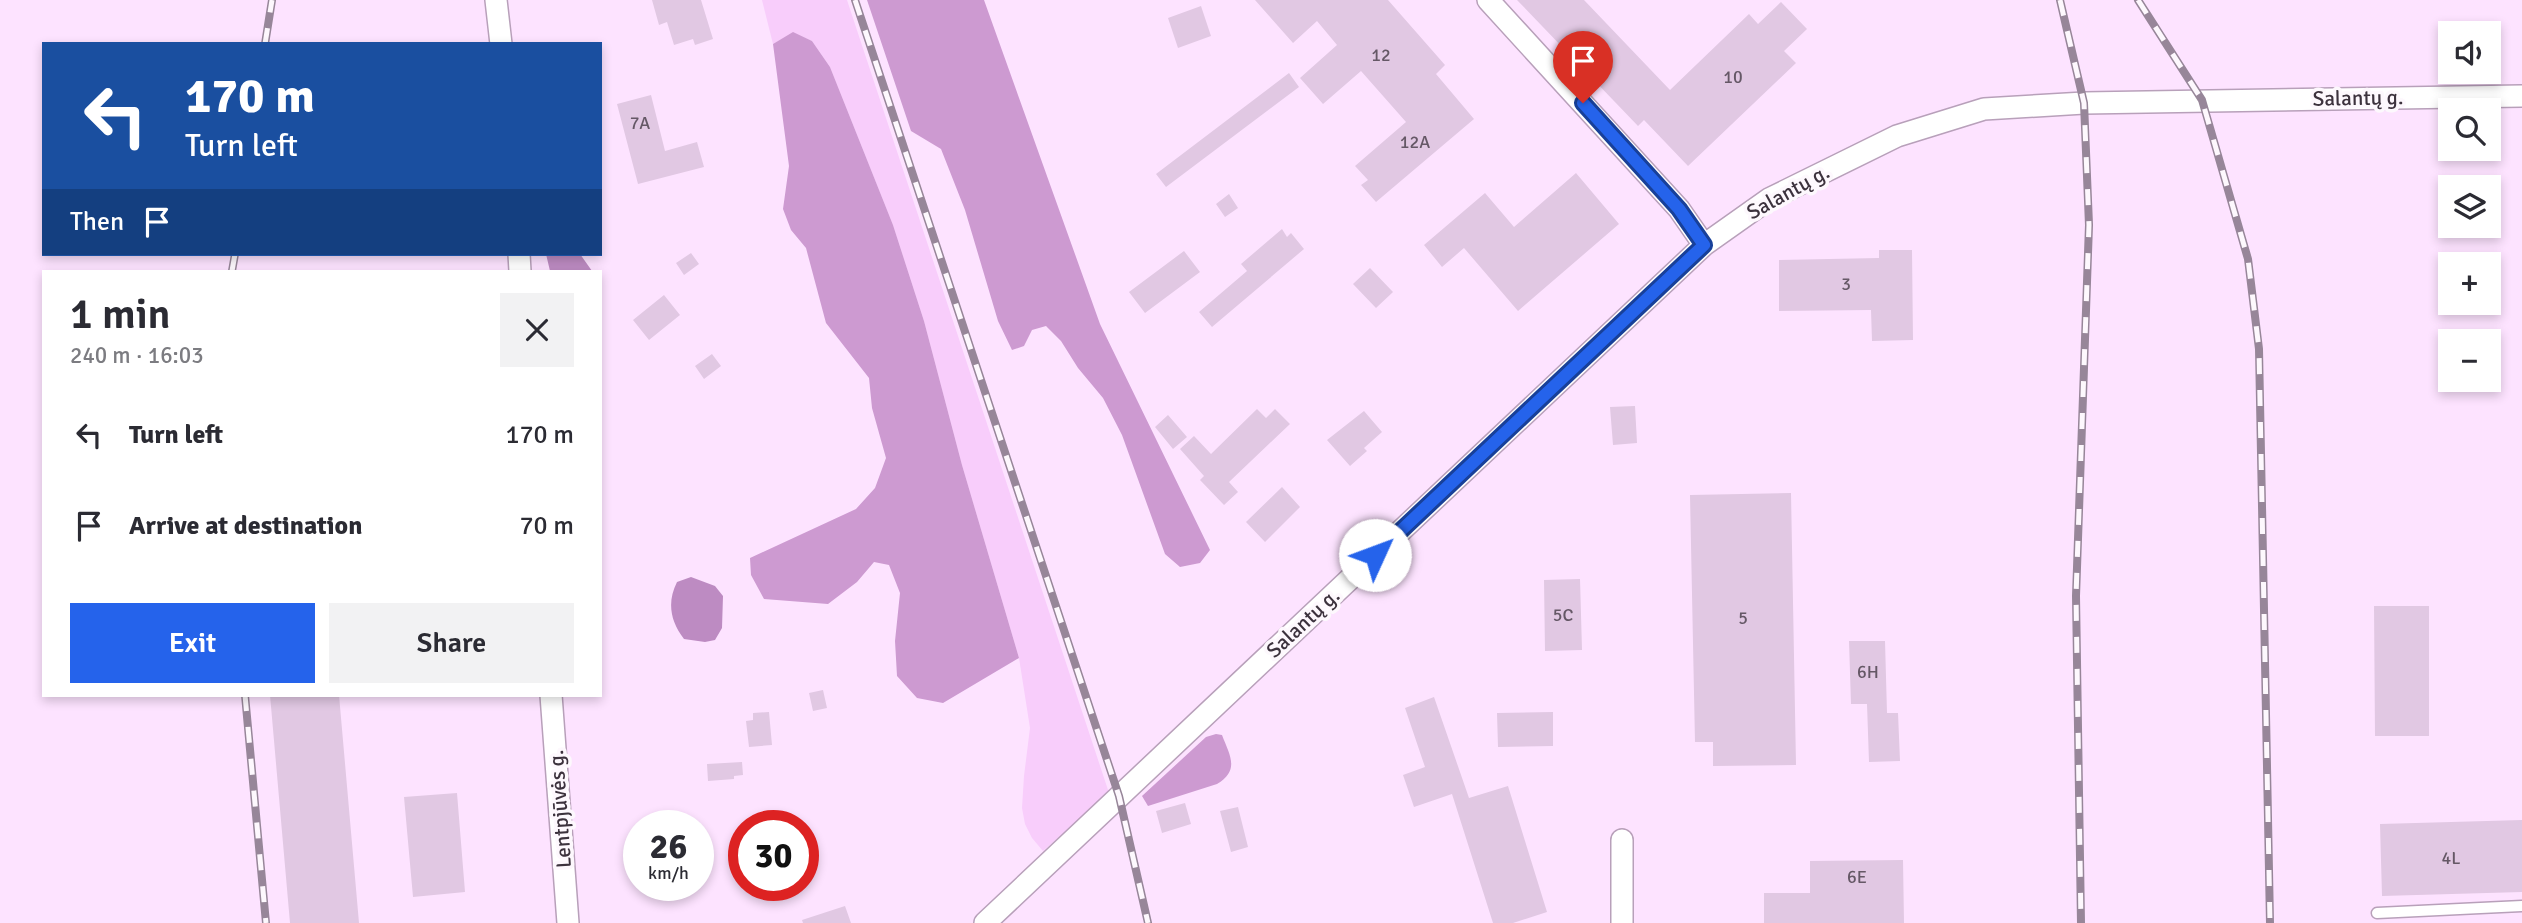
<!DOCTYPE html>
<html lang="en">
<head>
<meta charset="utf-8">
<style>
  :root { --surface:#fff; --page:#f2f2f3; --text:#2b2b33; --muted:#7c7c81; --accent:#2563eb }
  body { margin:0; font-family:Signika,sans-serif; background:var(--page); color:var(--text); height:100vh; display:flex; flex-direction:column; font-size:26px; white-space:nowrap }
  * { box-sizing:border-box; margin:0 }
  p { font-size:23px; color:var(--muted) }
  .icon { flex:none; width:38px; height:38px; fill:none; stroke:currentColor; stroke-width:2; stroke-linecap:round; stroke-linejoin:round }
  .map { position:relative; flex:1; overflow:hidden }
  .side { position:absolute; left:42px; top:270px; width:560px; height:427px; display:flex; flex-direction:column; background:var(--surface); border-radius:0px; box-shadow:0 4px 10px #0003 }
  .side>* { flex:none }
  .hud { position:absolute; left:42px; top:42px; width:560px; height:214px; border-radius:0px; box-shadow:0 4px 10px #0003; background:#1a4fa0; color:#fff; overflow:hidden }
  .fabs { position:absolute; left:2438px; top:21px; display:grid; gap:14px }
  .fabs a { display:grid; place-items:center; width:63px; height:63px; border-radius:0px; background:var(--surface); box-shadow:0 4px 10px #0003; font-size:35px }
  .speed { position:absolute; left:623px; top:810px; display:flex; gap:14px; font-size:35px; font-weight:700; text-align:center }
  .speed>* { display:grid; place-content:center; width:91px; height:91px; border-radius:50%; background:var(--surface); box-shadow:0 4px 10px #0003; line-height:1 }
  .speed small { font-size:18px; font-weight:400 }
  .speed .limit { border:10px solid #d22; background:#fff; color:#111 }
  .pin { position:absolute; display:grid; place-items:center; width:60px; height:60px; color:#fff; margin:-72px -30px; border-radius:50% 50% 50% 0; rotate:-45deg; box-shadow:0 0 7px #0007 }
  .pin .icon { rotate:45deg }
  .me { position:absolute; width:77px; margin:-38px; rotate:47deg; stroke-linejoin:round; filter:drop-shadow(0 0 5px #0008) }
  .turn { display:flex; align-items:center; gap:24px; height:147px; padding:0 28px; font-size:32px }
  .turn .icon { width:91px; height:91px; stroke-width:2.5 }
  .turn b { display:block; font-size:49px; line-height:60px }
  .then { display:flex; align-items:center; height:66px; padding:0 28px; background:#0003; gap:14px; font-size:26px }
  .round { display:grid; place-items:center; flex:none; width:74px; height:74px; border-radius:0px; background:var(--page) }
  .summary { display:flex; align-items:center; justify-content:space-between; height:119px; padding:0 28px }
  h1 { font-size:42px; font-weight:600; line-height:52px }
  .action { display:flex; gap:14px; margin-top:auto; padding:14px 28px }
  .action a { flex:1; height:80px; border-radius:0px; background:var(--accent); color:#fff; font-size:28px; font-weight:600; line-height:80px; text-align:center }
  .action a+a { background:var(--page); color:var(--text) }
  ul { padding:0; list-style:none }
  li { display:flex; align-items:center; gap:21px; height:91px; padding:0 28px }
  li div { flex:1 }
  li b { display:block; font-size:26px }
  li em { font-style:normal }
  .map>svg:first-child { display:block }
  .green { fill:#f8cdfb }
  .forest { fill:#cd9ad1 }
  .water { fill:#bd8bc2 }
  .building { fill:#e1c8e3 }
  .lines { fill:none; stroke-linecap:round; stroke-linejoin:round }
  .service-casing { stroke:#b8a0ba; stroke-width:13 }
  .minor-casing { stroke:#b8a0ba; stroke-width:24 }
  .service { stroke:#fff; stroke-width:10 }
  .minor { stroke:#fff; stroke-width:21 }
  .rail-casing { stroke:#978699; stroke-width:8 }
  .rail { stroke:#fdf8fd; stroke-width:5; stroke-dasharray:16; stroke-linecap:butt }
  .route-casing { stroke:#184099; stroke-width:18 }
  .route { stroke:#2563eb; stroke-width:12 }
  .labels { text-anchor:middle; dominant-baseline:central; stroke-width:7; stroke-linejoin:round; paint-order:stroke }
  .number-label { font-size:18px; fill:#655866 }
  .street-label { font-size:21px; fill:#3c323d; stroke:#fdf8fd }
</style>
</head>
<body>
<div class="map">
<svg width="2522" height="923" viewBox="0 0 2522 923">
  <rect width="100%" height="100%" fill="#fde3ff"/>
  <path class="green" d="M762,0h85l262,793 -66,58 -11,-13 -7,-14 -3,-16 2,-32 6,-48 -11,-70 -57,-193 -38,-144 -31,-96 -63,-158 -18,-26 -19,-8 -20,11z"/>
  <path class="forest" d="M867,0h117l116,324 110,226 -10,13 -20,4 -15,-13 -43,-119 -19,-37 -25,-30 -17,-27 -15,-15 -14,4 -8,16 -12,4 -14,-29 -33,-111 -24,-61 -30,-18z
    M793,32l19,9 18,26 63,158 31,96 38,144 57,193 -76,45 -26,-5 -20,-22 -2,-35 5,-48 -11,-28 -15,-3 -17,20 -29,22 -64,-5 -13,-24 -1,-17 106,-49 19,-21 11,-30 -14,-50 -3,-30 -43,-55 -20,-75 -15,-18 -8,-21 6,-43 -16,-122z
    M1216,734l6,1c8,21 18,35 -5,49l-69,22 -6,-10 64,-59z"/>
  <path class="water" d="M546,254h34l12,17h-42z
    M691,577l24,9 8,10 -1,32 -7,12 -10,2 -21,-3c-14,-18 -17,-37 -7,-57z"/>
  <path class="building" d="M652,0h49l12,39 -18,6 -2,-6 -19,6 -7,-23 -8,3z
    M1255,0h133l57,65 -9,9 38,45 -98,83 -15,-17 7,-5 -13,-14 51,-44 -45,-51 -38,33 -23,-26 37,-33 -20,-24 -24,22z
    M1517,0h67l86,90 79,-76 9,10 23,-22 26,27 -23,22 12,12 -108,103 -44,-46 -6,6z
    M1201,6l10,30 -33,12 -10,-30z
    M1289,73l10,14 -133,100 -10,-13z
    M651,95l14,56 32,-9 7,25 -66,17 -21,-80z
    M1576,173l43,51 -101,87 -54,-63 -22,19 -18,-22 61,-52 29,34z
    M1229,194l9,14 -13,9 -9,-13z
    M1282,229l5,8 4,-4 13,16 -92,78 -13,-15 48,-41 -6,-7z
    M1879,250h33l1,90 -41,1 -1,-31 -92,1v-51l100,-2z
    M1184,251l16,21 -55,41 -16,-21z
    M691,253l8,11 -15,11 -8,-12z
    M1370,268l23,24 -17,16 -23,-24z
    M664,295l16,20 -31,25 -16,-20z
    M712,354l9,12 -17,13 -9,-13z
    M1635,406l2,37 -24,2 -3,-38z
    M1257,409l9,9 9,-9 15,15 -61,58 9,10 -14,13 -24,-25 4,-4 -24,-27 14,-13 17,18z
    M1364,411l18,21 -18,16 3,3 -17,15 -23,-26z
    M1168,415l19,22 -14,12 -18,-22z
    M1282,487l18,20 -35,35 -19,-20z
    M1791,493l5,272 -83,1v-24h-18l-5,-247z
    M1580,579l2,71 -37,1 -1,-71z
    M2374,606h55v130h-54z
    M1849,641h36l2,72h11l2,48 -31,1 -2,-58h-16z
    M823,690l4,18 -14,3 -4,-18z
    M270,695h69l20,228h-69z
    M1434,697l35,101 39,-12 39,126 -34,11h-20l-41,-129 -38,13 -11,-32 22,-8 -20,-59z
    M769,712l3,33 -23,2 -3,-26 7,-1v-7z
    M1553,712v34l-55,1 -1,-34z
    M742,762l1,13 -9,1v3l-26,2 -1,-17z
    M457,793l8,99 -52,5 -9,-100z
    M1185,803l6,21 -29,9 -6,-22z
    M1238,807l10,40 -17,5 -11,-41z
    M2522,820v72l-140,4 -2,-72z
    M1903,860l1,63h-140v-30h46v-32z
    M845,906l6,17h-48l-1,-3z"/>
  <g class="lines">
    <defs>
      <path id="service" d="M2377,913l145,-7"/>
      <path id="minor" d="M496,0l5,44
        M1488,0l191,209 25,36
        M519,254l1,17
        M551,695l17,228
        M985,923l719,-678 65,-46 128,-63 87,-27 100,-6 438,-7
        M1622,923v-83"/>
    </defs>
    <use href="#service" class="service-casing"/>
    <use href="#minor" class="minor-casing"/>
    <use href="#service" class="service"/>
    <use href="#minor" class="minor"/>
    <defs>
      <path id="rail" d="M855,0l264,796 29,127
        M2060,0l24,103 5,122 -13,371 5,327
        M2138,0l64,100 46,159 11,90 11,574
        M265,44l7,-44
        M232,271l3,-17
        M245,695l21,228"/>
    </defs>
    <use href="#rail" class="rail-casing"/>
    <use href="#rail" class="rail"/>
  </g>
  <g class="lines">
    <defs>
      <path id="route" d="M1375,555l329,-310 -25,-36 -96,-106"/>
    </defs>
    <use href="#route" class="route-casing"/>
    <use href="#route" class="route"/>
  </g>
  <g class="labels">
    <g class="number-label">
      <text x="1381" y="55">12</text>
      <text x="1733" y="77">10</text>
      <text x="640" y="123">7A</text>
      <text x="1415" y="142">12A</text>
      <text x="1846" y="284">3</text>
      <text x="1563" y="615">5C</text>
      <text x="1743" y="618">5</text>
      <text x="1868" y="672">6H</text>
      <text x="2451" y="858">4L</text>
      <text x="1857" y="877">6E</text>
    </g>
    <g class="street-label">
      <text transform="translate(2358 98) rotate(-1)">Salantų g.</text>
      <text transform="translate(1788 192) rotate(-29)">Salantų g.</text>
      <text transform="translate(1303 623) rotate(-43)">Salantų g.</text>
      <text transform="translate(560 809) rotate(-94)">Lentpjūvės g.</text>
    </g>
  </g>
</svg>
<div class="fabs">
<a><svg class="icon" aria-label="sound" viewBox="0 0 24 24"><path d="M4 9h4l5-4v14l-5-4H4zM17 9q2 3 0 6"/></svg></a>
<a><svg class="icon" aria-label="search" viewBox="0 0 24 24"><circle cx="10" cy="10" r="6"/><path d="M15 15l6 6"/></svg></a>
<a><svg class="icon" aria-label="layers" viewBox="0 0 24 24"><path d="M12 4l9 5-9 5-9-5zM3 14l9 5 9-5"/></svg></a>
<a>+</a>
<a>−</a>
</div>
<div class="speed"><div>26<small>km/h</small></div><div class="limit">30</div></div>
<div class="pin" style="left:1583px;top:103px;background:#d93025"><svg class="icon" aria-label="arrive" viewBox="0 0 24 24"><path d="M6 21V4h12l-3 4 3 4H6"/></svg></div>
<svg class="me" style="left:1375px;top:555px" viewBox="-20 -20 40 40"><circle r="19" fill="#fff"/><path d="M0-13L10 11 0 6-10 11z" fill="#2563eb"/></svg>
<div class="hud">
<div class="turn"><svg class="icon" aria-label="left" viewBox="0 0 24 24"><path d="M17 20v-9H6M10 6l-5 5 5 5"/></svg><div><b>170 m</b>Turn left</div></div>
<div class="then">Then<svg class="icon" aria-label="arrive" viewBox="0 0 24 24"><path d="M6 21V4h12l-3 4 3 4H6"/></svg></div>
</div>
<section class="side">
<div class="summary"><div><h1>1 min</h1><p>240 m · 16:03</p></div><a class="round"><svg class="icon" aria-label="close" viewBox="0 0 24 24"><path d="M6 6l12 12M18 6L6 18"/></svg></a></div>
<ul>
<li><svg class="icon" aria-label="left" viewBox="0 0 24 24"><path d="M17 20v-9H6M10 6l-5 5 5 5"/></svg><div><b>Turn left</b></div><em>170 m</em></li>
<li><svg class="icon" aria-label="arrive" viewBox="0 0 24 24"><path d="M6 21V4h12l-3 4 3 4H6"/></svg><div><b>Arrive at destination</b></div><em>70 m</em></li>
</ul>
<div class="action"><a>Exit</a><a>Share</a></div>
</section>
</div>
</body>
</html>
